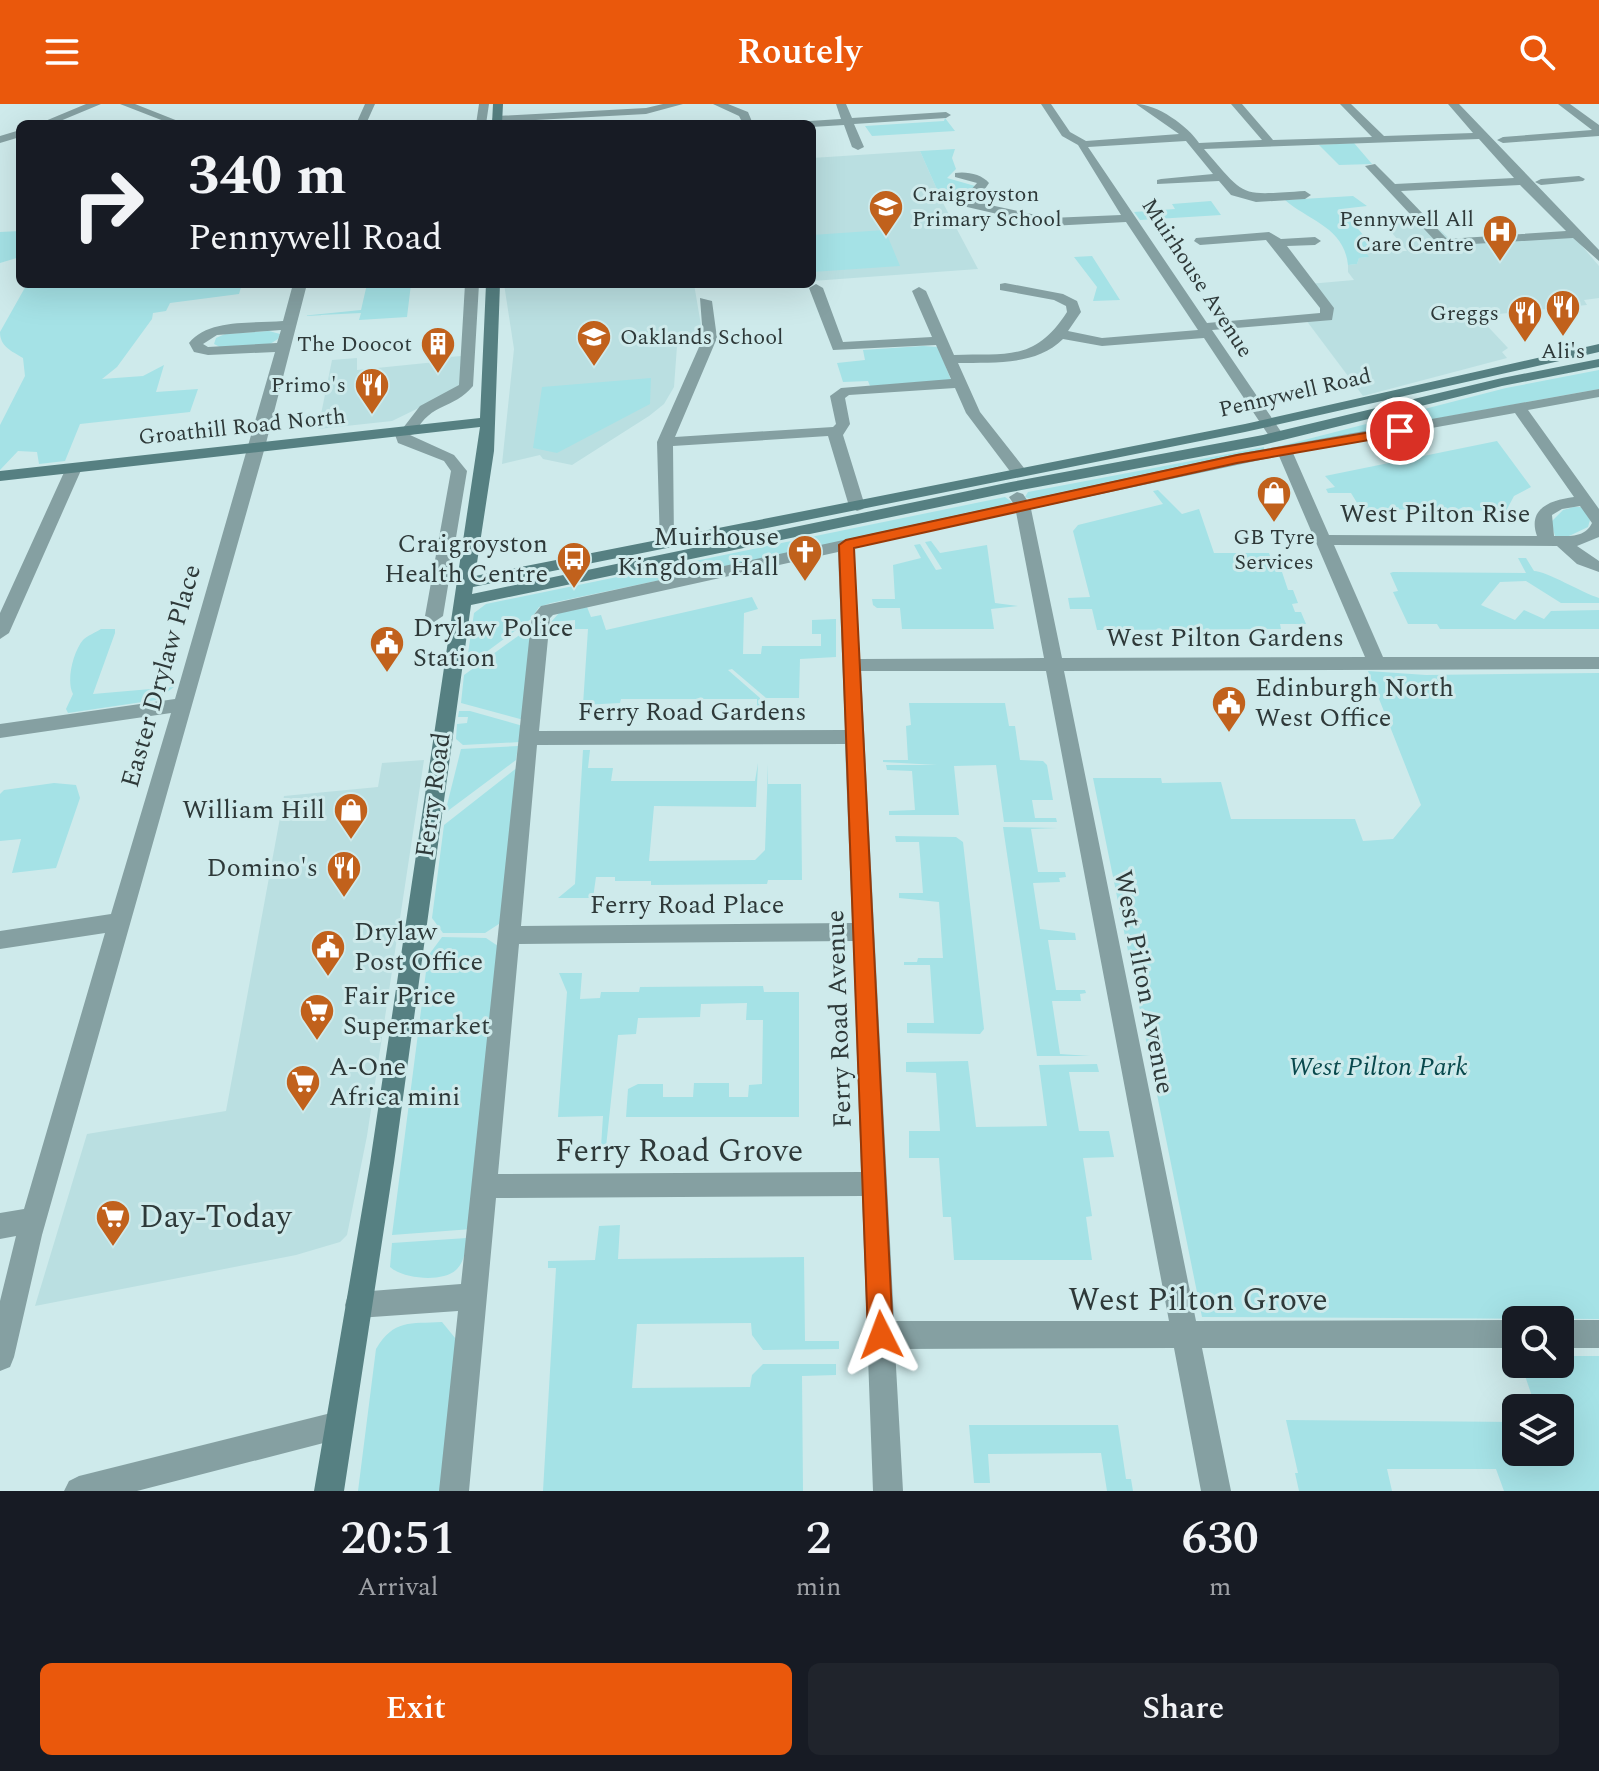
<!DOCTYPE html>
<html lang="en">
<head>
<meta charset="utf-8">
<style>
  :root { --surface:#171b24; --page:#20242c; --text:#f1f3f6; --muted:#9ea1a6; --accent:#ea580c }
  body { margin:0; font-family:Spectral,serif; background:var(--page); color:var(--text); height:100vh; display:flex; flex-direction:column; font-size:30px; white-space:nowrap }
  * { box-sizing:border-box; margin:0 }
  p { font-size:26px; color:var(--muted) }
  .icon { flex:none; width:44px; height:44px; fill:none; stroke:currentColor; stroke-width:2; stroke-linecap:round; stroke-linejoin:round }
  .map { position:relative; height:1387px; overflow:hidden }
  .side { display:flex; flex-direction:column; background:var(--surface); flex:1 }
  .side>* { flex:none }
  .banner { position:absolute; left:16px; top:16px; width:800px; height:168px; border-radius:12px; box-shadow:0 8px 32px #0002; background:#171b24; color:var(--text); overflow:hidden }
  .controls { position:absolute; left:1502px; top:1202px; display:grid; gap:16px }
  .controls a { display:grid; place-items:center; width:72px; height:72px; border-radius:12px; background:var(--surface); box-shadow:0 8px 32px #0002; font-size:40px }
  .pin { position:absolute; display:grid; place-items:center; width:68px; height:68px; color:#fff; margin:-34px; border:4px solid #fff; border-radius:50%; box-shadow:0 2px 8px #0007 }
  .me { position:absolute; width:88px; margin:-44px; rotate:357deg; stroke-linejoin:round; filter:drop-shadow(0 0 6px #0008) }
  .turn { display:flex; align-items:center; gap:28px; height:168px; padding:0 40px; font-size:36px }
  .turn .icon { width:104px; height:104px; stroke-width:2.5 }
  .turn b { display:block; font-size:56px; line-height:68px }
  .eta { display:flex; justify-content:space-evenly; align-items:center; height:136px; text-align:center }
  .eta b { font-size:48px; font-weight:600; line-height:56px }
  .primary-button { display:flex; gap:16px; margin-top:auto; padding:16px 40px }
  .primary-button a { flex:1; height:92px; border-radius:12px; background:var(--accent); color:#fff; font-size:32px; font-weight:600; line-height:92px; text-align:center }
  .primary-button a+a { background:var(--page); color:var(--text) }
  header { display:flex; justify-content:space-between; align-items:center; height:104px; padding:0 40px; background:var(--accent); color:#fff; font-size:36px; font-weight:600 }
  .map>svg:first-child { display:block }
  .built { fill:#badfe1 }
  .green { fill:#a5e2e6 }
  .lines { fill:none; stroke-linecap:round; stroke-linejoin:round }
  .street { fill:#85a0a2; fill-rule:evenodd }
  .secondary { fill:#568082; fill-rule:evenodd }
  .route { fill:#ea580c; stroke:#983908; stroke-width:2 }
  .labels { text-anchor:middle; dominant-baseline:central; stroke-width:6; stroke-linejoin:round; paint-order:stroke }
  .far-poi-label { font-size:22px; fill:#2e3939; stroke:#ceeaeb; text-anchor:end }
  .far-street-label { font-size:22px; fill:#2e3939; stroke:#ceeaeb }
  .street-label { font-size:26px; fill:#2e3939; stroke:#ceeaeb }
  .poi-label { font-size:26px; fill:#2e3939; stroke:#ceeaeb; text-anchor:start }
  .park-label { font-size:26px; font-style:italic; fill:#09494d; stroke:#ceeaeb }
  .near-street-label { font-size:32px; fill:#2e3939; stroke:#ceeaeb }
  .near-poi-label { font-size:32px; fill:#2e3939; stroke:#ceeaeb; text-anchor:start }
</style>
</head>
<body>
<header><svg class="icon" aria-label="menu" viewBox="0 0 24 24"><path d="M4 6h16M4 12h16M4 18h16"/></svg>Routely<svg class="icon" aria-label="search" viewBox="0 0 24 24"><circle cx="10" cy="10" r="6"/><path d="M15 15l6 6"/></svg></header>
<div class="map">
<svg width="1599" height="1387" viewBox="0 0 1599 1387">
  <rect width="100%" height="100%" fill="#ceeaeb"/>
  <path class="built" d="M920,47l23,52 35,66 -166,12v-123z
    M1420,114l8,1 24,22 119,-8 28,33v32l-15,2 3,5 -109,11 30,32 -6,4 5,6 -144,38 -57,-76 21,-3 -18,-33 45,-4 -6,-8v-7l9,-1 2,-6 9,-1 -4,-6h43l-24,-29z
    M504,180h190l8,47 -7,9 -18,6 -3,41 -10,17 -15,12 -77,49 -29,-6 -3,-4 -38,9 12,-115z
    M461,252l-1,32 -68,33 -74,8 14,-69 25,-2v12l79,-8 2,-4z
    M424,656l-57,376 -20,99 -7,7 -44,13 -261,51 52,-172 139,-23 58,-315 94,-9 4,-24z"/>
  <path class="green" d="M945,14l10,13 -83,5 -7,-10 79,-5z
    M1354,39l18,21 -33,1 -20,-20z
    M955,45l-3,9 4,11 -9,9 28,8 -12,14 -20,3 -23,-52z
    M1353,92l14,10 -26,3 36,42h-12l4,6 -10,1 -2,6 -9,1c-4,-38 -39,-44 -63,-65z
    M1211,97l10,14 -81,5 -6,-8 41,-3 -3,-5z
    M885,126l15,36 -88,6v-37z
    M20,127v26l-20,6v-31z
    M1092,152l28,44 -27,1 4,-14 -23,-30z
    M27,180h215l-3,10 -69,9 -4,8 -13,2 -1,6 -35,48 -15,12 41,-3 21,-11 -8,27 42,-3 -8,23 -110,12 -15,37 -26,3 -2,-12 -19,-1 -18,19v-45l25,-49 -2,-18c-11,-7 -23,-11 -23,-26z
    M367,180h44l-4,33 -48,3 2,-7 -60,3 60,-6z
    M269,227l11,3 -2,5 -8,5 -50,3 -6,-3 2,-6 9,-4z
    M923,242l15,1 13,33 -81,6 -2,-5 -25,1 -6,-19 28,-3 -2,-10z
    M1599,266v19l-326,59 233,-60z
    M651,274l-1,26 -93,49 -24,-5 9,-61z
    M1497,337l34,46 -17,9 -8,15 -135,-2 3,10h-7l-16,-26h-23l-2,-4 9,-2 -10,-11z
    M1264,343v4l-231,49 -8,-3 3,-5z
    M1158,386l24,24 17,-5 15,44h55l7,19h6l6,18h5l5,13 -6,1 3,8h6l5,12h-26l1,5 -184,1 -5,-21h-22l-2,-11 22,-1 -17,-66 5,-6 85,-21 -10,-13z
    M1005,393l7,5 -4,5 -457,96 -12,4 -8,12 -65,48 8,-54 12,-9z
    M1574,403h8l8,13 -2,7 -19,9h-14l-4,-14 12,-12z
    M931,437l9,12 47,-8 8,58 23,3 -27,3 3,20h-92l-2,-21h-23l-4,-3 -1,-6h23l-2,-34 28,-7 -7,-13 6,-1 16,26 6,-1 -17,-27z
    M1518,454h8l8,13c12,0 49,22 65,27v5h-38l-35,-22 -26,1 -19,23 34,15 9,-10 20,9 7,-8 48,-1v19h-159l-3,-5h-29l-15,-32 5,-1 -8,-18 3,-1 133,1z
    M752,493l6,12 -14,4 -1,41h18l1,-8h59v-12h-9v-14l24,-1v38l-36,2 -1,39h-32v17l-2,-18 -33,-28 -4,1 32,28v17h-3v-16h-136l-1,4 -37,2 5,-76h-13v-9l-24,2 8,-9 28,-6 4,10 10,-2 5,15z
    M532,522l-8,94 -63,-17 3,-28z
    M101,525h14v4l-22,61 81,-7 -18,13 -88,13 -2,-4 7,-15c-7,-13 0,-42 10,-54 4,-4 13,-8 18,-11z
    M1368,567l58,4 173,-2v646l-397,-2 -109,-539h68l1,5 59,-1 10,37h124l8,22 30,-2 28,-34z
    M909,599h96l4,23h6l5,34 23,1 4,4 6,35h-21l3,18h21l1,4h-53l-8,-57 -42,1 5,49h-70v-4l26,-1 -3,-39 -25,-1 -1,-5h51l-54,-3v-2h25l-2,-34 5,-1z
    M459,607h11l53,15 -3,16 -57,3 -7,-6 1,-15 10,-1 1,-6h-10z
    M518,642l-2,14 -71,53 16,-64z
    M583,646h7l-2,18h25l-2,13h144l3,-18 -2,44 -102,-1 -5,55 106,-1 10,-10 3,-86v20h33l1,96h-34l-1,4 -116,1v-4h-36v-4h-19l-3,21h-35l17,-14z
    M518,663l-16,155 -17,11h-42l-11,-15 12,-93z
    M54,679l22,2 4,13 -24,70 -44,5 9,-34 -21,2v-47l4,-4z
    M1003,723l55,1 -27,1 7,43h27l1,5 -7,1 1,4 -27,1 7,46 35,4 1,7h-28l8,50h29l1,3 -6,1 1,7h-29l8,53 30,2h-53z
    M895,732l61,1 7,5 21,187 -4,5 -73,-1v-10h27l-4,-58h-26v-3h13l1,-4h25l-4,-56 -40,-4v-5h24l-4,-51h-23z
    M442,833l44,1 15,10 -29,281 -80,6 36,-279z
    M559,869h23l-2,26 20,-1 1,-6h38l1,-5 123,-1 1,6h35v125h-173l2,-28 10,-5h25v13h30l1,-14h35v14h19l1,-12 13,-1 1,-64h-17l1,-17 -46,1 -1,13 -62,1 -2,16 -18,1 -12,112h-5l2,-31 -45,1 9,-125z
    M968,957l8,66 71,-1 -8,-61 58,-1 2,8h-30l10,59h30l5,26 -31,1 9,58 -6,1 6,43h-138l-3,-43h-8l-4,-59h-30v-27h31l-4,-58 -30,-1v-10z
    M620,1121l-2,34 186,-2 1,84h34v8l-76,1 -11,-15 -1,-12 -114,1 -5,64 118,-1 2,-12 11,-11h73v11l-34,1 1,115h-260l13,-223h-8v-7l47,-1 4,-34z
    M467,1134c-2,11 -2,23 -10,31 -13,14 -54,10 -67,-2l2,-24z
    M442,1218l18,22 -15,147h-87l18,-142c18,-30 34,-25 66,-27z
    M1560,1252h39v135h-95l-8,-22h-109l5,22h-93l-4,-18h3l-12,-53 230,2v30h44v-44h-24l-15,-44h39z
    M969,1321h149l8,54h5l2,12h-26l-6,-38 -113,1 2,29h-16z"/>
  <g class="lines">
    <path class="street" d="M86,0h15l-48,20h-15z
      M120,0h15l43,17 -9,2z
      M365,0h10l-9,20h-10z
      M479,0h10l-3,20h-10z
      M663,0h20l-37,10 -149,8 -5,-3 5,-3 149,-8z
      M713,0h15l20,8 5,12h-10l-4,-8z
      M836,0h10l6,14 94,-6 5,3 -5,3 -92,6 10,23 -6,3 -6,-3 -8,-22 -32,2v-3h-8l5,-3 32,-2z
      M1041,0h10l19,28 16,9 93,-7 -43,-30c21,0 52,22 63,39l63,-3 -31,-36h11l31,36 99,-3 -32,-33h11l33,32 89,-3 -25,-29h11l140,146v11l-26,-23 -133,8 -75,-80 10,-2 20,20 119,-6 -35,-39 -275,10c43,50 35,46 101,42l6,4 -6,4 -49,3 -25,-7 -12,-14 -62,3v-4l4,-1 52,-5 -27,-33 -98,6 119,176 113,-10v-5l-54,-68 -66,5 -6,-4 2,-3 73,-6 12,7 34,-2 6,4 -6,4 -28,1 47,62 -2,12 -120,10 72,106 -3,3h-10l-67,-101 -102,8 -39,-7c-27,27 -69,23 -105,24l22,49 44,56v6h-12l-46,-61 -11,-25 -106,7 -4,3 5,26 -7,11 22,71 -2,3 -6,2 -8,-5 -21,-70 -155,10 1,96 -2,4h-12l-3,-104 46,-104 -3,-40 12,3 5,37 -42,99 158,-10 3,-3 -6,-28 11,-8 110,-9 -15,-34 -103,5 -24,-62 7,-4 7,4 20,54 89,-5 -20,-46 7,-4 7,4 28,64c53,-2 81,7 113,-43l-1,-6 -12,-6 -54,-10v-6l5,-1 58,11 14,7 4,11 -13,19 34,7 96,-8 -72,-108 -76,4 -83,-19 -4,-8 14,-16 -22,-6v-4c11,-2 27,1 34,10l-13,19 74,16 71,-3 -43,-70 -16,-9zM1520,81l46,46 -119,8 -46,-48z
      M1558,0h12l29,21v11l-96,7 -6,-3 6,-3 89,-7z
      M20,26v7l-20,6v-7z
      M1579,72l6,3 -2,2 -42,4 -6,-3 6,-3z
      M293,180h14l-42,163 -223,788 -28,122 -4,10 -10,4v-70l16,-65 -16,3v-26l24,-4 81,-276 -105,16v-18l111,-17 60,-201 -171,25v-14l175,-25 100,-347 -67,3 -14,-3 -5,-9c20,-25 65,-19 94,-22zM281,226l-4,13 -69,4 -5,-3 14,-9z
      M465,180h14l-6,102c-21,25 -40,14 -59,48l-4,1 44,20 13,16 -24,145 -9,6 -9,-6 26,-145 -7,-10 -46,-18 -4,-11 9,-4 17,-22 39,-21z
      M1599,285v8l-71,13 71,99v28l-22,9 22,15v11l-22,-8 -20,-18 -223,-1 49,112h216v12l-535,2 132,650 320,-1v28h-314l29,143h-30l-27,-143 -279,1 8,142h-30l-11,-295 -366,2 -27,293h-30l19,-180 -100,7 -10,-3 -3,-10 3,-10 10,-3 103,-8 68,-643 3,-24 9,-11 472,-103 -4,-6 8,-5 6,2 4,6 210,-46zM1515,309l59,84c-23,3 -47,11 -37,39l-208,-1 -36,-82zM1279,352l86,201 -303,1 -31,-149zM1580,402l12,17c-7,15 -23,13 -38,13l-2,-21 10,-6zM1016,408l28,146 -184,1 -6,-111zM838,448l7,178 -306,1 11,-113 3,-3zM861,567h185l123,650h-275zM845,640l7,179 -331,3 16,-181zM853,837l8,231 -363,2 21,-230z
      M74,359l8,5 -73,165 -9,6v-26l66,-145z
      M1560,1216h39v28h-39z
      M339,1307l10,4 4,10 -4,10 -10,4 -202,52h-73l5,-10 10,-5z"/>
    <path class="secondary" d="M493,0h10l-1,20h-10z
      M486,180h14l-6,167 -19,125 770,-152 354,-80v8l-354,80 -772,155 -1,7 539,-112 252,-47 239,-57 97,-19v8l-97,19 -239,59 -252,47 -540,113 -77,558 -50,328h-30l56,-328 110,-736 -480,54v-10l480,-53z"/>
  </g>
  <path class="route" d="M1400,323l4,1v6l-167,29 -383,85 39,787 -4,9 -8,3 -9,-3 -4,-9 -29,-790 7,-5 391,-85z"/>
  <defs>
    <symbol id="school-pin" viewBox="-11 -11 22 30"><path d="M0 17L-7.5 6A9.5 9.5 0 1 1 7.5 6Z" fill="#c1611c" stroke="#ceeaeb"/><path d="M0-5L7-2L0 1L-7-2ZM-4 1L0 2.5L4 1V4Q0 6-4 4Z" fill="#fff"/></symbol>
    <symbol id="hospital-pin" viewBox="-11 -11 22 30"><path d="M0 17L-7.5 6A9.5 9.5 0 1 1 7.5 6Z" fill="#c1611c" stroke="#ceeaeb"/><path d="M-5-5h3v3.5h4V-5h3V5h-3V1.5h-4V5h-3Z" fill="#fff"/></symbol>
    <symbol id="restaurant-pin" viewBox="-11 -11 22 30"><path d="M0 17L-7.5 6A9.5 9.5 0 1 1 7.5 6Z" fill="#c1611c" stroke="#ceeaeb"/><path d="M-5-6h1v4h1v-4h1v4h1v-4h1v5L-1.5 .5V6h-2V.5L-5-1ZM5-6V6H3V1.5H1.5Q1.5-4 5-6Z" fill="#fff"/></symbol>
    <symbol id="building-pin" viewBox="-11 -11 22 30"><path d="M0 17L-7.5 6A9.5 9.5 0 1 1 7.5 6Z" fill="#c1611c" stroke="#ceeaeb"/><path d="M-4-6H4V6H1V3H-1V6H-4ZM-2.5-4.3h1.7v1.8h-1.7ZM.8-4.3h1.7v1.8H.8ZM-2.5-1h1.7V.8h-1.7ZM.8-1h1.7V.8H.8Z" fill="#fff"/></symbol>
    <symbol id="shop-pin" viewBox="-11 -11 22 30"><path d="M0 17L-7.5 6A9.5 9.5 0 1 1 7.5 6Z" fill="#c1611c" stroke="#ceeaeb"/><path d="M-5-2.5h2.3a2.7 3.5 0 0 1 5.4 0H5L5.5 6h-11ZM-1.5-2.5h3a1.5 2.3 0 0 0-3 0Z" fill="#fff"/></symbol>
    <symbol id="church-pin" viewBox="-11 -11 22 30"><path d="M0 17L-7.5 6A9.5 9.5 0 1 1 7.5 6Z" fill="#c1611c" stroke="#ceeaeb"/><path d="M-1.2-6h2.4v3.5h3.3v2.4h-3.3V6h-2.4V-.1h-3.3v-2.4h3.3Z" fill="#fff"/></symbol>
    <symbol id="bus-pin" viewBox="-11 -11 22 30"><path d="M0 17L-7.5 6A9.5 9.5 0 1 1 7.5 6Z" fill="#c1611c" stroke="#ceeaeb"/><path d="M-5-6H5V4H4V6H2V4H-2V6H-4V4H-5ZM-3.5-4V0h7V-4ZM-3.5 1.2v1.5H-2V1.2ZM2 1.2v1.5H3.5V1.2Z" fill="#fff"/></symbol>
    <symbol id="civic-pin" viewBox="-11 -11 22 30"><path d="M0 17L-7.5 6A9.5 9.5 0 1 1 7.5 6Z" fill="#c1611c" stroke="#ceeaeb"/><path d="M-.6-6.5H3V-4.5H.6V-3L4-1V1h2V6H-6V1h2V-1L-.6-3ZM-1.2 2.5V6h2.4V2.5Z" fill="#fff"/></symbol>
    <symbol id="supermarket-pin" viewBox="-11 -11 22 30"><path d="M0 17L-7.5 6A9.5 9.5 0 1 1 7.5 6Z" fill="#c1611c" stroke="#ceeaeb"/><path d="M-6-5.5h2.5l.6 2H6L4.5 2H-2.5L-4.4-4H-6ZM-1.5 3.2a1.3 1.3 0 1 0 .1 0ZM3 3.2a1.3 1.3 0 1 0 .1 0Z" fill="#fff"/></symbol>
  </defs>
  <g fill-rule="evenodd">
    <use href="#school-pin" x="866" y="83" width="40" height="54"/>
    <use href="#hospital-pin" x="1480" y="108" width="40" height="54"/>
    <use href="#restaurant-pin" x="1543" y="183" width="40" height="54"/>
    <use href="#restaurant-pin" x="1505" y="189" width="40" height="54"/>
    <use href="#school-pin" x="574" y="213" width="40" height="54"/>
    <use href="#building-pin" x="418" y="220" width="40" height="54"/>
    <use href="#restaurant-pin" x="352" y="261" width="40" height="54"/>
    <use href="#shop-pin" x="1254" y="369" width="40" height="54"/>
    <use href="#church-pin" x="785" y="428" width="40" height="54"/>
    <use href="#bus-pin" x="554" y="435" width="40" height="54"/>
    <use href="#civic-pin" x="367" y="519" width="40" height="54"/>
    <use href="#civic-pin" x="1209" y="579" width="40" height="54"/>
    <use href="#shop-pin" x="331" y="686" width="40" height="54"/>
    <use href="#restaurant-pin" x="324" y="744" width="40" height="54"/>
    <use href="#civic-pin" x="308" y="823" width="40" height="54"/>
    <use href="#supermarket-pin" x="297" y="887" width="40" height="54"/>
    <use href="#supermarket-pin" x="283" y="958" width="40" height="54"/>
    <use href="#supermarket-pin" x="93" y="1093" width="40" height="54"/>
  </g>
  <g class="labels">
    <g class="far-poi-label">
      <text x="912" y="90" text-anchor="start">Craigroyston<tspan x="912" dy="25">Primary School</tspan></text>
      <text x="1474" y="115">Pennywell All<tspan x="1474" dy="25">Care Centre</tspan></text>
      <text x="1499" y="209">Greggs</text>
      <text x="620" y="233" text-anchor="start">Oaklands School</text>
      <text x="412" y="240">The Doocot</text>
      <text x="1563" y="247" text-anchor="middle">Ali's</text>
      <text x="346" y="281">Primo's</text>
      <text x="1274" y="433" text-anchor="middle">GB Tyre<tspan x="1274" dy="25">Services</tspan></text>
    </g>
    <g class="far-street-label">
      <text transform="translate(1197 174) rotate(57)">Muirhouse Avenue</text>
      <text transform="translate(1295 289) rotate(-13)">Pennywell Road</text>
      <text transform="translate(242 323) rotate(-6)">Groathill Road North</text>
    </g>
    <g class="street-label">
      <text x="1435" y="410">West Pilton Rise</text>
      <text x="1225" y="534">West Pilton Gardens</text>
      <text transform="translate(161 572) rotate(-74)">Easter Drylaw Place</text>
      <text x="692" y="608">Ferry Road Gardens</text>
      <text transform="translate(433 691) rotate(-82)">Ferry Road</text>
      <text x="687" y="801">Ferry Road Place</text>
      <text transform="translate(1144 878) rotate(79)">West Pilton Avenue</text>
      <text transform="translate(839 915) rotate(-92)">Ferry Road Avenue</text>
    </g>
    <g class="poi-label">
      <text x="779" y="433" text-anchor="end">Muirhouse<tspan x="779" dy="30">Kingdom Hall</tspan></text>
      <text x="548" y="440" text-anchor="end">Craigroyston<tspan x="548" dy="30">Health Centre</tspan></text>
      <text x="413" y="524">Drylaw Police<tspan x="413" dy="30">Station</tspan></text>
      <text x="1255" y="584">Edinburgh North<tspan x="1255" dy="30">West Office</tspan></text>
      <text x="325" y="706" text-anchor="end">William Hill</text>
      <text x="318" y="764" text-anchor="end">Domino's</text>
      <text x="354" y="828">Drylaw<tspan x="354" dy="30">Post Office</tspan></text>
      <text x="343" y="892">Fair Price<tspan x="343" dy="30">Supermarket</tspan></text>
      <text x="329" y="963">A-One<tspan x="329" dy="30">Africa mini</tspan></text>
    </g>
    <g class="park-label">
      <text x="1378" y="963">West Pilton Park</text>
    </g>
    <g class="near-street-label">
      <text x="679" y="1047">Ferry Road Grove</text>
      <text x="1198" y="1196">West Pilton Grove</text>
    </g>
    <g class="near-poi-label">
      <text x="139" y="1113">Day-Today</text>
    </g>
  </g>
</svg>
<div class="controls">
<a><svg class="icon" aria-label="search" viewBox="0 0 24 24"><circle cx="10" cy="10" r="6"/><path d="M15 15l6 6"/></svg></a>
<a><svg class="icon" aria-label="layers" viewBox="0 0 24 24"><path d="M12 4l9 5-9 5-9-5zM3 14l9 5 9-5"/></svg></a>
</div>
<div class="pin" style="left:1400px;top:327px;background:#d93025"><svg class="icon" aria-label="arrive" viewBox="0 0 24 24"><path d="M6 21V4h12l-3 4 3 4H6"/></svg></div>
<svg class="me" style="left:881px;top:1231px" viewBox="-20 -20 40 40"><path d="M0-17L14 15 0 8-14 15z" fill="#ea580c" stroke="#fff" stroke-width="4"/></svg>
<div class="banner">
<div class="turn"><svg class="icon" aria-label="right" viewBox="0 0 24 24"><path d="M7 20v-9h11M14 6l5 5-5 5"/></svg><div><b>340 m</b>Pennywell Road</div></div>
</div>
</div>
<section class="side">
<div class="eta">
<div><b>20:51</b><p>Arrival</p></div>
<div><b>2</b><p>min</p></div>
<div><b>630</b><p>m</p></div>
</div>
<div class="primary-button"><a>Exit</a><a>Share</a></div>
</section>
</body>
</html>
